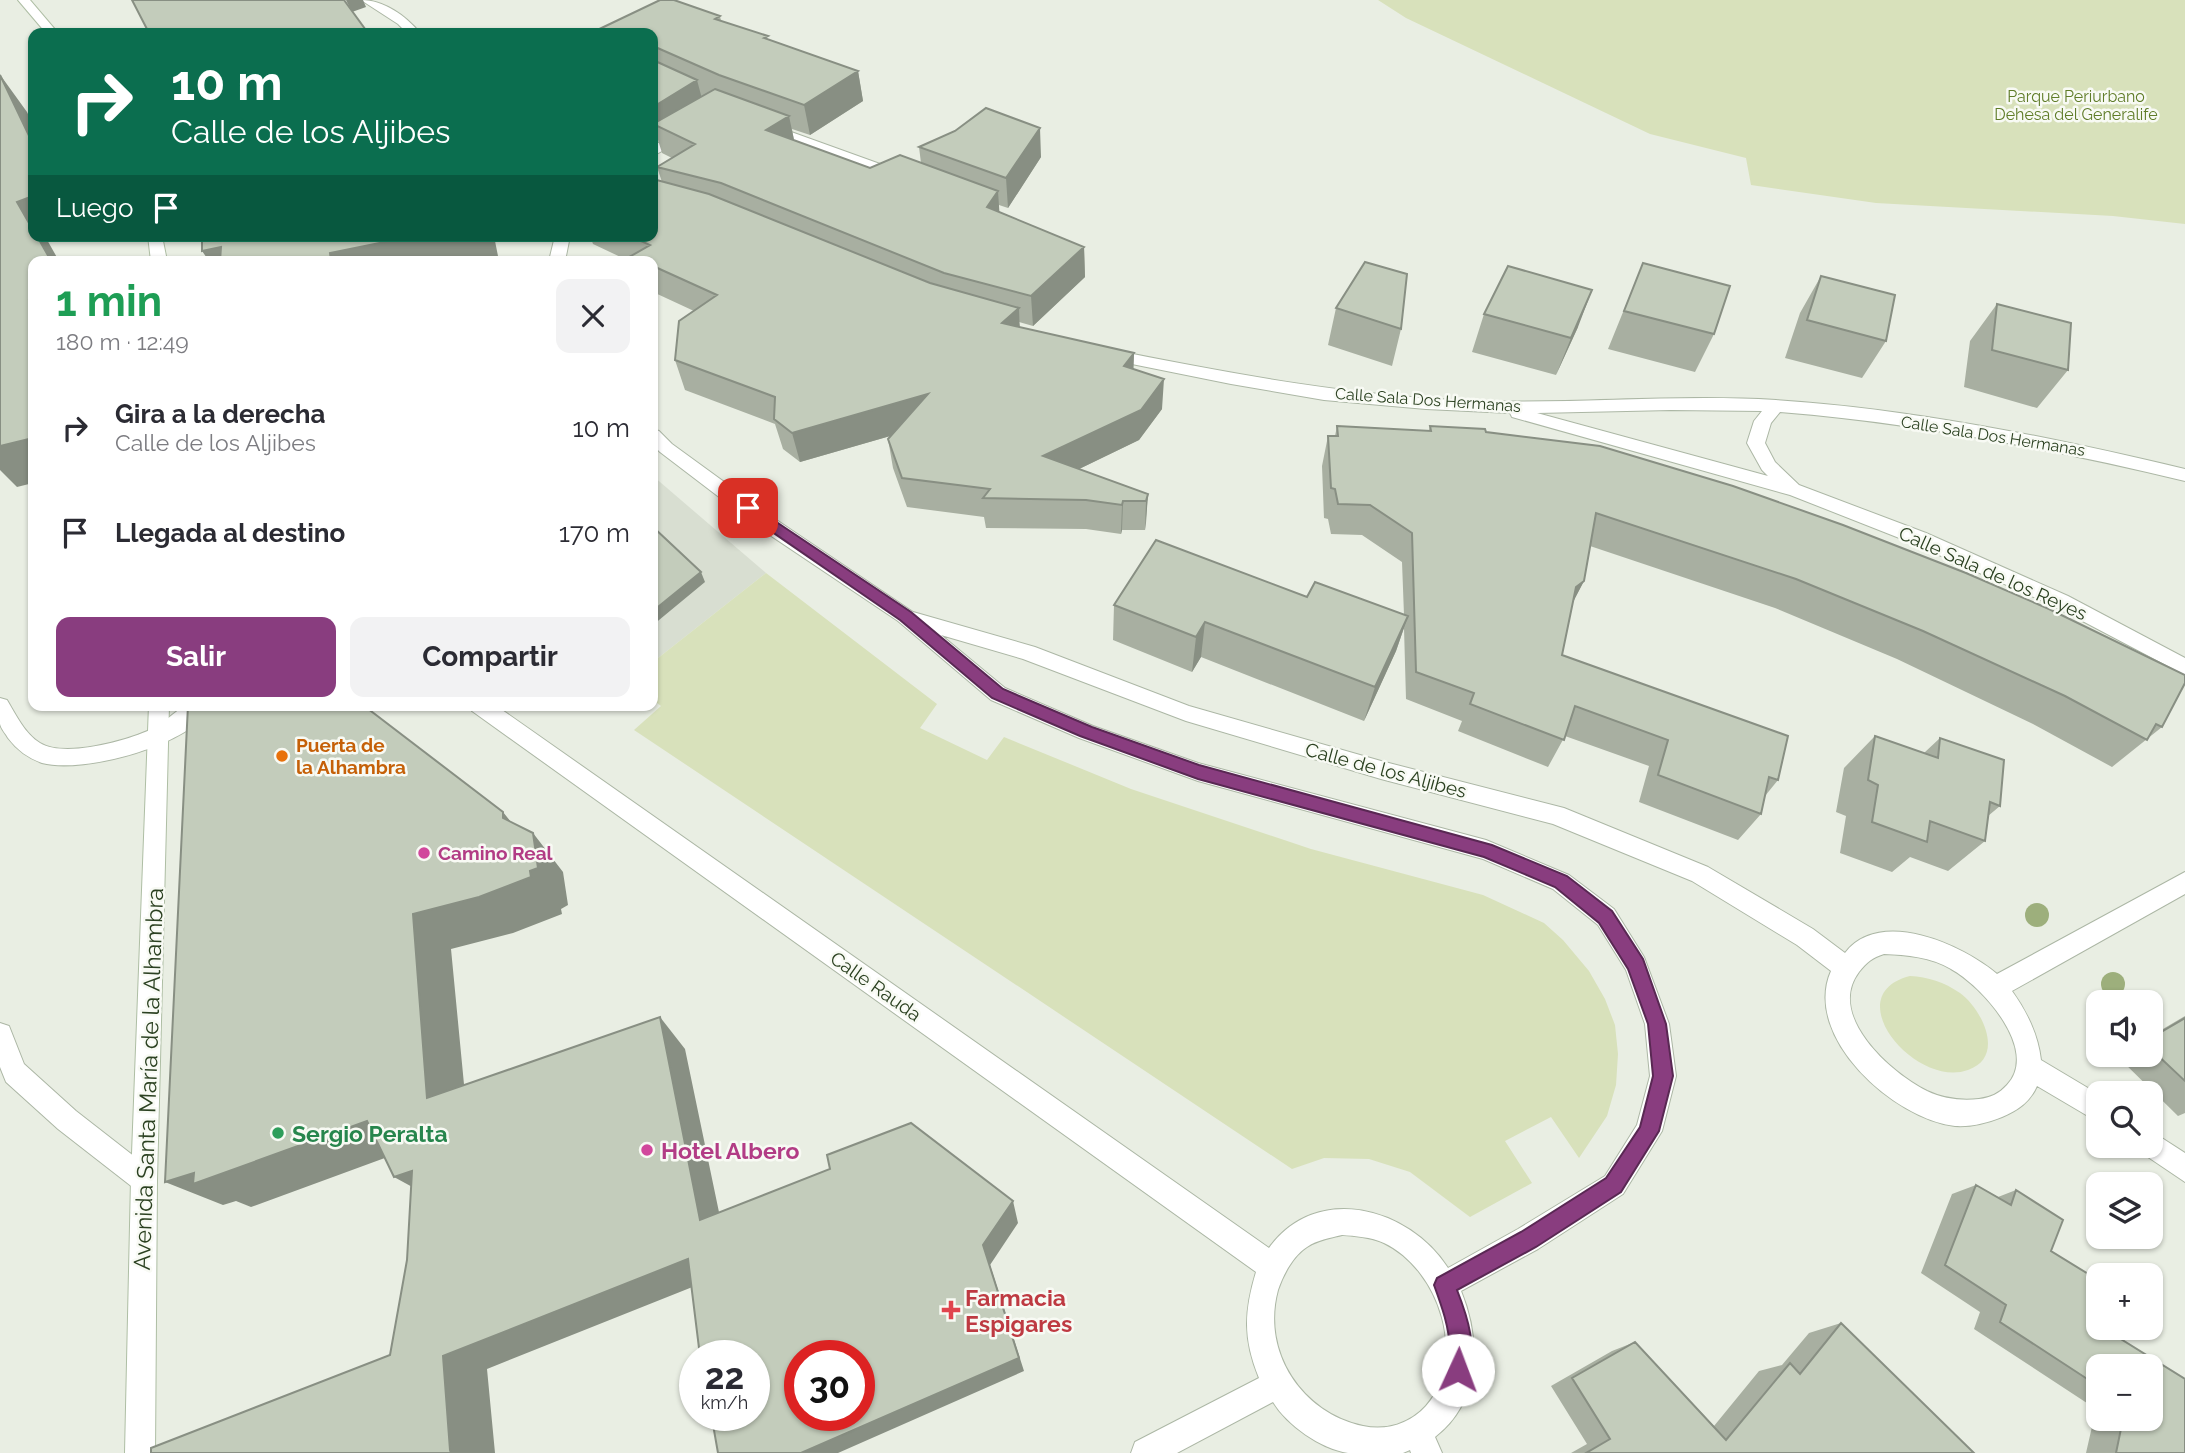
<!DOCTYPE html>
<html lang="es">
<head>
<meta charset="utf-8">
<style>
  :root { --surface:#fff; --page:#f2f2f3; --text:#2b2b33; --muted:#7c7c81; --accent:#893d7f }
  body { margin:0; font-family:Raleway,sans-serif; background:var(--page); color:var(--text); height:100vh; display:flex; flex-direction:column; font-size:26px; white-space:nowrap }
  * { box-sizing:border-box; margin:0 }
  p { font-size:23px; color:var(--muted) }
  .icon { flex:none; width:38px; height:38px; fill:none; stroke:currentColor; stroke-width:2; stroke-linecap:round; stroke-linejoin:round }
  .map { position:relative; flex:1; overflow:hidden }
  .side { position:absolute; left:28px; top:256px; width:630px; height:455px; display:flex; flex-direction:column; background:var(--surface); border-radius:14px; box-shadow:0 2px 5px #0004 }
  .side>* { flex:none }
  .top-card { position:absolute; left:28px; top:28px; width:630px; height:214px; border-radius:14px; box-shadow:0 2px 5px #0004; background:#0b6e4f; color:#fff; overflow:hidden }
  .tools { position:absolute; left:2086px; top:990px; display:grid; gap:14px }
  .tools a { display:grid; place-items:center; width:77px; height:77px; border-radius:14px; background:var(--surface); box-shadow:0 2px 5px #0004; font-size:35px }
  .speed { position:absolute; left:679px; top:1340px; display:flex; gap:14px; font-size:35px; font-weight:700; text-align:center }
  .speed>* { display:grid; place-content:center; width:91px; height:91px; border-radius:50%; background:var(--surface); box-shadow:0 2px 5px #0004; line-height:1 }
  .speed small { font-size:18px; font-weight:400 }
  .speed .limit { border:10px solid #d22; background:#fff; color:#111 }
  .pin { position:absolute; display:grid; place-items:center; width:60px; height:60px; color:#fff; margin:-30px; border-radius:14px; box-shadow:0 4px 10px #0006 }
  .me { position:absolute; width:77px; margin:-38px; rotate:2deg; stroke-linejoin:round; filter:drop-shadow(0 0 5px #0008) }
  .turn { display:flex; align-items:center; gap:24px; height:147px; padding:0 28px; font-size:32px }
  .turn .icon { width:91px; height:91px; stroke-width:2.5 }
  .turn b { display:block; font-size:49px; line-height:60px }
  .then { display:flex; align-items:center; height:66px; padding:0 28px; background:#0003; gap:14px; font-size:26px }
  .round { display:grid; place-items:center; flex:none; width:74px; height:74px; border-radius:14px; background:var(--page) }
  .headline { display:flex; align-items:center; justify-content:space-between; height:119px; padding:0 28px }
  h1 { font-size:42px; font-weight:700; line-height:52px; color:#1e9e55 }
  .cta { display:flex; gap:14px; margin-top:auto; padding:14px 28px }
  .cta a { flex:1; height:80px; border-radius:14px; background:var(--accent); color:#fff; font-size:28px; font-weight:700; line-height:80px; text-align:center }
  .cta a+a { background:var(--page); color:var(--text) }
  ul { padding:0; list-style:none }
  li { display:flex; align-items:center; gap:21px; height:105px; padding:0 28px }
  li div { flex:1 }
  li b { display:block; font-size:26px }
  li em { font-style:normal }
  .map>svg:first-child { display:block }
  .built { fill:#d8ded1 }
  .green { fill:#d8e1bb }
  .lines { fill:none; stroke-linecap:round; stroke-linejoin:round }
  .street-casing { stroke:#acb7a5; stroke-width:2 }
  .secondary-casing { stroke:#aebea4; stroke-width:2 }
  .street { fill:#fff; fill-rule:evenodd }
  .secondary { fill:#fff; fill-rule:evenodd }
  .tree { fill:#9daf7c }
  .wall { fill:#a8afa1; fill-rule:evenodd }
  .shaded-wall { fill:#888f83 }
  .building { fill:#c3ccbb; stroke:#888f83; stroke-width:2; fill-rule:evenodd }
  .route { fill:#893d7f; stroke:#592853; stroke-width:2 }
  .food-dot { fill:#e8710a; stroke:#f8faf4; stroke-width:2.5 }
  .hotel-dot { fill:#d1479c; stroke:#f8faf4; stroke-width:2.5 }
  .leisure-dot { fill:#2e9e5b; stroke:#f8faf4; stroke-width:2.5 }
  .health-dot { fill:#e0444e; stroke:#f8faf4; stroke-width:2.5 }
  .labels { text-anchor:middle; dominant-baseline:central; stroke-width:5; stroke-linejoin:round; paint-order:stroke }
  .far-park-label { font-size:16px; fill:#5f7c28; stroke:#f8faf4 }
  .far-street-label { font-size:16px; fill:#2b4121; stroke:#f8faf4 }
  .street-label { font-size:19px; fill:#2b4121; stroke:#f8faf4 }
  .food-label { font-size:19px; font-weight:bold; fill:#c56008; stroke:#f8faf4; text-anchor:start }
  .hotel-label { font-size:19px; font-weight:bold; fill:#b23c85; stroke:#f8faf4; text-anchor:start }
  .near-street-label { font-size:23px; fill:#2b4121; stroke:#f8faf4 }
  .near-leisure-label { font-size:23px; font-weight:bold; fill:#27864d; stroke:#f8faf4; text-anchor:start }
  .near-hotel-label { font-size:23px; font-weight:bold; fill:#b23c85; stroke:#f8faf4; text-anchor:start }
  .near-health-label { font-size:23px; font-weight:bold; fill:#be3a42; stroke:#f8faf4; text-anchor:start }
</style>
</head>
<body>
<div class="map">
<svg width="2185" height="1453" viewBox="0 0 2185 1453">
  <rect width="100%" height="100%" fill="#e9eee3"/>
  <path class="built" d="M653,476l113,97 -113,89z"/>
  <path class="green" d="M1378,0h807v224l-72,-8 -237,-13 -125,-18 -5,-27 -96,-24 -244,-116z
    M766,573l171,131 -17,24 67,32 17,-23 127,52 180,60 172,46 61,28 19,17 26,31 16,28 10,26 3,29 -2,31 -9,31 -28,42 -28,-41 -46,24 27,42 -62,34 -60,-45 -41,-13 -45,-1 -32,11 -658,-439 27,-24 -8,-6v-38z
    M1910,976c18,1 34,6 50,17 22,16 46,64 8,77 -52,19 -132,-75 -58,-94z"/>
  <g class="lines">
    <defs>
      <path id="street" d="M361,0c23,0 45,16 59,33h-13l-9,-9z
        M769,124l136,49 2,3 -7,4 -5,-1 -131,-48v-6z
        M684,129l7,4 -2,3 -36,20v-10z
        M555,236h15l-5,25h-16z
        M1108,349c124,25 246,48 373,52 98,3 197,-7 295,-1 138,9 274,37 409,69v12c-134,-32 -268,-58 -405,-69l-9,11 -6,20 10,19 24,23 127,48 142,63 117,62v17l-131,-69 -142,-63 -122,-48 -278,-78 -2,-4 -84,-4 -102,-9 -93,-16 -129,-26 -2,-4zM1671,410l91,1 -8,10 -7,22 15,27 6,6 -231,-63z
        M653,429l6,2 13,13 103,75 138,93 122,35 154,59 192,55 183,47 144,59 105,62 32,24c35,-46 118,-8 152,21l188,-102v22l-173,97c15,21 26,43 29,69l57,34v28l-61,-36c-7,16 -19,24 -35,31 -15,6 -30,10 -47,9 -61,-7 -153,-89 -124,-155l-34,-26 -105,-64 -139,-57 -172,-45 -195,-58 -163,-62 -82,-24 64,53 88,38 105,37 288,77 83,35 45,34 30,48 25,67 7,52 -14,55 -39,63 -85,55 -77,42c20,49 20,111 -26,146l7,16h-31l-1,-3 -7,3c-18,0 -37,0 -55,0 -27,-4 -61,-28 -75,-51l-96,51h-46l4,-11 124,-64c-16,-39 -15,-66 -3,-106l-784,-561 -3,-6h26l774,543c47,-66 140,-41 179,20l70,-39 87,-53 32,-51 13,-49 -5,-52 -19,-54 -28,-45 -45,-36 -70,-30 -285,-78 -119,-43 -88,-38 -93,-79 -137,-92 -101,-77 -7,-7zM1884,954c23,1 47,3 67,15 31,17 89,81 56,116 -7,8 -17,13 -28,14 -17,2 -35,0 -52,-8 -36,-18 -101,-75 -68,-119 8,-10 13,-14 25,-18zM1342,1235c13,1 29,2 42,8 56,27 84,115 42,163 -16,18 -40,25 -63,20 -61,-13 -102,-74 -85,-136 5,-15 15,-34 29,-43 10,-7 23,-9 35,-12z
        M0,698l7,2c9,15 18,34 33,43 25,15 85,-2 110,-13 14,-6 24,-19 36,-24 7,-3 20,-1 27,-1 -20,40 -129,69 -171,58 -14,-5 -25,-13 -34,-25 -2,-4 -7,-9 -8,-14 0,-7 0,-18 0,-26z
        M0,1023l9,3 15,38 52,47 77,60 4,9 -4,9 -9,4 -9,-4 -77,-60 -52,-47 -6,-15z
        M2151,1131l34,22v29l-43,-29 -3,-7h12z"/>
      <path id="secondary" d="M18,0h12l28,33h-12z
        M148,236h14l5,25h-16z
        M149,705h20l-12,475 -2,273h-30l6,-273z"/>
    </defs>
    <use href="#street" class="street-casing"/>
    <use href="#secondary" class="secondary-casing"/>
    <use href="#street" class="street"/>
    <use href="#secondary" class="secondary"/>
  </g>
  <g class="tree">
    <circle cx="2037" cy="915" r="12"/>
    <circle cx="2113" cy="984" r="12"/>
  </g>
  <path class="wall" d="M720,16l1,5 47,18 90,32 5,30 -53,34 -18,-6 2,11 76,28 51,-5 -2,-16 122,10 -33,51 -9,-3v7l85,35 1,30 -52,49 -14,-4 1,5 114,26 -1,16 29,40 -23,31 -60,29 69,25 -3,36h-23l-1,4 -35,-5 -100,-1 -2,-11 -77,-10 -14,-39 -5,-29 2,-3 -90,26 -17,-13 -8,-25 -90,-34 -10,-30 19,-49 -41,-19v-31h-24l-36,-17 -3,-8h63l9,-54 -5,-15 15,-9 -10,-5 -4,-13 -5,3v-110z
    M1643,263l71,71 -19,38 -87,-23z
    M1821,276l65,65 -24,37 -77,-20 15,-45z
    M1997,304l71,66 -31,38 -73,-21 6,-46z
    M1336,308l65,21 -9,37 -64,-21z
    M1484,314l94,13 -22,48 -84,-23z
    M1337,426l92,5 1,-5 56,6 676,295 -50,40 -79,-43 -136,-65 -122,-51 -185,-62 -6,35 -12,22 -10,52 216,125 -13,16 -4,18 -23,26 -99,-38 10,-36 -84,-30 -17,31 -90,-36 4,-10 -56,-22 -2,-71 -8,23 -32,70 -163,-64 -9,15 -79,-32 1,-35 193,-8 97,18 -2,-53 -40,-27 -31,-1 -3,-15 -4,-1 -2,-52 6,-30h7z
    M1875,736l49,17 16,-15 60,68 -12,10 -3,25 -37,30 -38,-14 -18,15 -52,-19 6,-37 -10,-4 8,-44z
    M2185,1016v97l-7,3 -62,-61h35v-19z
    M1976,1185l22,12 18,-7 35,61 47,77 87,125h-99l10,-44 -122,-80 6,-17 -59,-39 31,-79zM2098,1367l53,52h-53z
    M1841,1323l133,130h-403l16,-9 -36,-58 61,-35 23,-9 79,84 45,-55 23,-6 27,-32z"/>
  <path class="shaded-wall" d="M346,0h17l3,7 -14,5z
    M858,71l5,30 -53,34 -6,-30z
    M1,76l26,36 6,12v20z
    M697,80l8,30 -52,14 5,16 -5,3v-36z
    M789,116l6,29 -29,-15z
    M1040,128l1,29 -33,51 -2,-30z
    M998,191l2,30 -13,-14z
    M33,196v34l-16,-28z
    M37,236h15l-6,2 13,23h-15z
    M414,236h80l5,25h-168l-1,-8z
    M221,247l9,14h-21l-7,-10z
    M1084,247l1,30 -52,49 -2,-30z
    M1592,290l-14,37 -22,48 15,-37z
    M33,296v14l-4,-10z
    M1019,308l1,30 -18,-15z
    M1134,353l-1,30 -9,-17z
    M1164,379l-2,30 -23,31 -95,46 -1,-30z
    M928,394l4,30 -132,38 -8,-29z
    M33,438v45l-16,4 -17,-17v-24z
    M1148,494l-2,29 -1,7 1,-29z
    M1123,501l-1,29 -1,4 1,-29z
    M701,572l4,10 -52,43v-14z
    M1584,581l-15,29 7,-23z
    M1408,616l-12,35 -32,70 11,-34z
    M1205,622l-4,35 -9,15 4,-35z
    M503,812l31,39 -31,-33z
    M533,833l30,39 5,33 -7,4 1,5 -49,19 -62,16 17,177 -41,-28 -14,-184 117,-43z
    M660,1017l25,32 40,192 -25,-21z
    M367,1121l45,27 -161,59 -15,-6 -13,4 -58,-23z
    M412,1171l26,30 -44,-24z
    M1013,1201l5,22 -28,42 34,106 -186,82h-37l182,-208z
    M688,1259l27,19 -228,91 8,84h-44l-1,-3 -7,-94z"/>
  <path class="building" d="M132,0h212l24,33h-219z
    M660,0h14l46,16 -5,3 53,17 -4,2 94,33 -54,34 -85,-30 -66,-29v-13h-62z
    M653,60l44,20 -44,27z
    M0,75l33,69v52l-16,6 16,28v6h4l13,23 -6,2h-11v35l-4,4 4,10v128l-33,8z
    M715,89l74,27 -23,14 104,38 30,-13 98,36 -11,16 97,40 -53,49 -87,-23 -223,-90 -64,-16 38,-23 -42,-20z
    M986,108l54,20 -34,50 -87,-31 36,-16z
    M653,179l56,15 221,89 89,25 -17,15 132,30 -10,13 40,13 -23,31 -98,46 105,38 -2,7h-23l-1,4 -36,-5 -103,-2 7,-9 -88,-11 -14,-39 40,-45 -136,39 -18,-14 1,-22 -100,-37 4,-39 38,-26 -64,-29v-5h-12l-10,-5 19,-11 -20,-9h23z
    M202,236h212l-84,17 1,8h-111l1,-14 -19,4z
    M1365,262l42,12 -6,55 -65,-21z
    M1643,263l87,23 -16,48 -90,-23z
    M1508,266l84,24 -21,48 -87,-24z
    M1821,276l74,19 -9,46 -79,-21z
    M1997,304l74,19 -3,47 -76,-20z
    M1337,426l94,5 -1,-5 55,3 1,3 114,14 133,40 110,39 123,48 83,36 136,66v8l-23,44 -6,-3 -9,16 -82,-44 -142,-65 -127,-52 -200,-66 -12,68 -8,6 -14,68 226,81 -10,44 -9,-3 -8,37 -103,-39 10,-35 -93,-34 -11,34 -94,-36 4,-11 -58,-21 -4,-139 -42,-28 -32,-1 -3,-15 -4,-1 -3,-52h10z
    M653,527l48,45 -48,39z
    M1156,540l151,57 8,-15 93,34 -33,71 -170,-65 -9,15 -82,-32z
    M188,705h175l140,107v6l30,15 5,35 -8,3 1,6 -52,20 -66,17 14,184 233,-81 40,203 130,-51 -3,-14 84,-32 102,78 -30,44 36,113 -218,95h-83l-6,-34 5,-2v-1h37v-60h-54l-12,-97 -245,97 7,94 1,3h-300v-5l239,-93 17,-95 5,-89 -18,6 -27,-56 -174,63 1,-11 -29,9zM800,1356h59v60h-59z
    M1875,736l63,22 2,-20 64,22 -4,46 -10,-4 -5,39 -55,-20 -3,21 -55,-20 6,-37 -10,-5z
    M2185,1018v63l-34,-32v-11z
    M1976,1185l35,20 5,-15 47,30 -12,31 47,29v48h5l82,51v74h-69l7,-34h28v-52h-53v19l-98,-64 6,-17 -61,-40z
    M1841,1323l133,130h-388l24,-14 -38,-61 63,-36 91,98 64,-77 10,11z"/>
  <path class="route" d="M748,503l163,109 92,77 89,38 107,38 293,80 75,31 45,35 31,48 23,65 7,52 -14,55 -38,61 -85,55 -79,43c11,28 21,58 9,87l-8,4 -8,-4c-4,-10 0,-17 0,-27 -1,-24 -8,-43 -16,-65l3,-7 84,-46 85,-54 34,-51 13,-51 -5,-52 -20,-55 -29,-46 -44,-36 -71,-30 -286,-78 -118,-43 -88,-38 -92,-78 -157,-108 -2,-4z"/>
  <circle class="food-dot" cx="282" cy="756" r="7"/>
  <g class="hotel-dot">
    <circle cx="424" cy="853" r="7"/>
    <circle cx="647" cy="1150" r="7"/>
  </g>
  <circle class="leisure-dot" cx="278" cy="1133" r="7"/>
  <path class="health-dot" d="M947.5 1299.5h7v7h7v7h-7v7h-7v-7h-7v-7h7z"/>
  <g class="labels">
    <g class="far-park-label">
      <text x="2076" y="96">Parque Periurbano<tspan x="2076" dy="18">Dehesa del Generalife</tspan></text>
    </g>
    <g class="far-street-label">
      <text transform="translate(1428 400) rotate(4)">Calle Sala Dos Hermanas</text>
      <text transform="translate(1993 436) rotate(9)">Calle Sala Dos Hermanas</text>
    </g>
    <g class="street-label">
      <text transform="translate(1993 573) rotate(24)">Calle Sala de los Reyes</text>
      <text transform="translate(1386 770) rotate(15)">Calle de los Aljibes</text>
      <text transform="translate(876 986) rotate(35)">Calle Rauda</text>
    </g>
    <g class="food-label">
      <text x="296" y="745">Puerta de<tspan x="296" dy="22">la Alhambra</tspan></text>
    </g>
    <g class="hotel-label">
      <text x="438" y="853">Camino Real</text>
    </g>
    <g class="near-street-label">
      <text transform="translate(148 1079) rotate(-88)">Avenida Santa María de la Alhambra</text>
    </g>
    <g class="near-leisure-label">
      <text x="292" y="1133">Sergio Peralta</text>
    </g>
    <g class="near-hotel-label">
      <text x="661" y="1150">Hotel Albero</text>
    </g>
    <g class="near-health-label">
      <text x="965" y="1297">Farmacia<tspan x="965" dy="26">Espigares</tspan></text>
    </g>
  </g>
</svg>
<div class="tools">
<a><svg class="icon" aria-label="sound" viewBox="0 0 24 24"><path d="M4 9h4l5-4v14l-5-4H4zM17 9q2 3 0 6"/></svg></a>
<a><svg class="icon" aria-label="search" viewBox="0 0 24 24"><circle cx="10" cy="10" r="6"/><path d="M15 15l6 6"/></svg></a>
<a><svg class="icon" aria-label="layers" viewBox="0 0 24 24"><path d="M12 4l9 5-9 5-9-5zM3 14l9 5 9-5"/></svg></a>
<a>+</a>
<a>−</a>
</div>
<div class="speed"><div>22<small>km/h</small></div><div class="limit">30</div></div>
<div class="pin" style="left:748px;top:508px;background:#d93025"><svg class="icon" aria-label="arrive" viewBox="0 0 24 24"><path d="M6 21V4h12l-3 4 3 4H6"/></svg></div>
<svg class="me" style="left:1458px;top:1370px" viewBox="-20 -20 40 40"><circle r="19" fill="#fff"/><path d="M0-13L10 11 0 6-10 11z" fill="#893d7f"/></svg>
<div class="top-card">
<div class="turn"><svg class="icon" aria-label="right" viewBox="0 0 24 24"><path d="M7 20v-9h11M14 6l5 5-5 5"/></svg><div><b>10 m</b>Calle de los Aljibes</div></div>
<div class="then">Luego<svg class="icon" aria-label="arrive" viewBox="0 0 24 24"><path d="M6 21V4h12l-3 4 3 4H6"/></svg></div>
</div>
<section class="side">
<div class="headline"><div><h1>1 min</h1><p>180 m · 12:49</p></div><a class="round"><svg class="icon" aria-label="close" viewBox="0 0 24 24"><path d="M6 6l12 12M18 6L6 18"/></svg></a></div>
<ul>
<li><svg class="icon" aria-label="right" viewBox="0 0 24 24"><path d="M7 20v-9h11M14 6l5 5-5 5"/></svg><div><b>Gira a la derecha</b><p>Calle de los Aljibes</p></div><em>10 m</em></li>
<li><svg class="icon" aria-label="arrive" viewBox="0 0 24 24"><path d="M6 21V4h12l-3 4 3 4H6"/></svg><div><b>Llegada al destino</b></div><em>170 m</em></li>
</ul>
<div class="cta"><a>Salir</a><a>Compartir</a></div>
</section>
</div>
</body>
</html>
